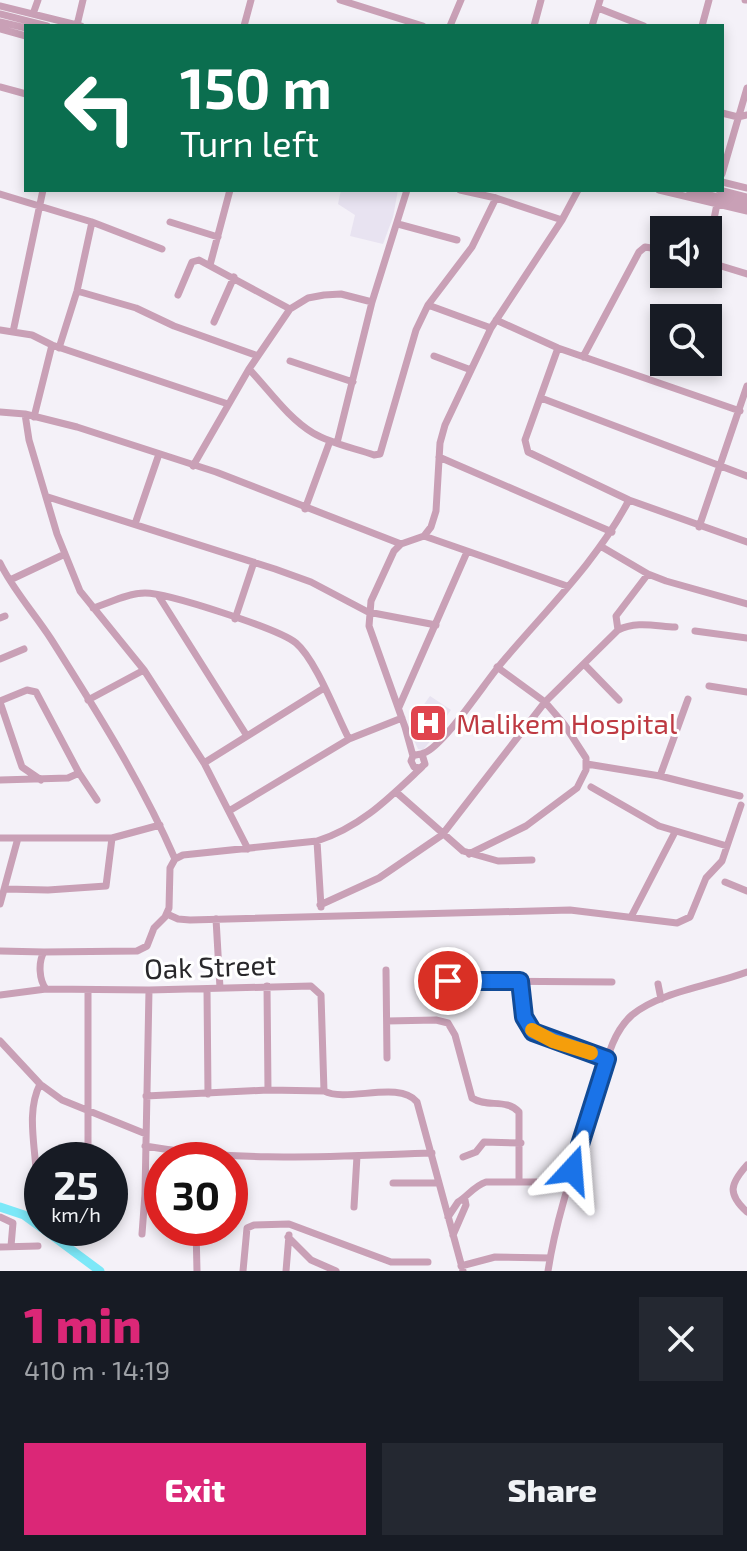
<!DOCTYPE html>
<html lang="en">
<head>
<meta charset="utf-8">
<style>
  :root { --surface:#171b24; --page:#242831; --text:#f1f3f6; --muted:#9ea1a6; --accent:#db2777 }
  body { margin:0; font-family:"Exo 2",sans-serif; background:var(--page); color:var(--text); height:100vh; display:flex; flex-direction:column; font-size:30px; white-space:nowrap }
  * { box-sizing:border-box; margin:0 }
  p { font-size:26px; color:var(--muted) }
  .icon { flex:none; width:44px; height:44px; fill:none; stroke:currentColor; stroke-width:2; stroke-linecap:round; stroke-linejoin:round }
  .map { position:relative; height:1271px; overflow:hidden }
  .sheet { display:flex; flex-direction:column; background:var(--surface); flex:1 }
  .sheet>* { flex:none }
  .hud { position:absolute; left:24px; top:24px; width:700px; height:168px; border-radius:0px; box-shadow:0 4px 12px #0003; background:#0b6e4f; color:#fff; overflow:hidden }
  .buttons { position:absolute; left:650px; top:216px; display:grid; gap:16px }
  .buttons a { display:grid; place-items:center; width:72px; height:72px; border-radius:0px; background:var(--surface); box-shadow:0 4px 12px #0003; font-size:40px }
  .speed { position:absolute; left:24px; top:1142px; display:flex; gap:16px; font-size:40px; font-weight:700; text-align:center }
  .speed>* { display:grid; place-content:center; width:104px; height:104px; border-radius:50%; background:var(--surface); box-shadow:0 4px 12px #0003; line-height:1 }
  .speed small { font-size:20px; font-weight:400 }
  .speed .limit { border:12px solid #d22; background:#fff; color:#111 }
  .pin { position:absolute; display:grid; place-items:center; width:68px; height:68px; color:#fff; margin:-34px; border:4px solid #fff; border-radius:50%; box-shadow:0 2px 8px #0007 }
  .me { position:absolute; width:88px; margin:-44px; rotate:19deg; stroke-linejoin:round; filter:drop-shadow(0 0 6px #0008) }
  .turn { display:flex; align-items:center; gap:28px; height:168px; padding:0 24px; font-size:36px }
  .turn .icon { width:104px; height:104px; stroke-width:2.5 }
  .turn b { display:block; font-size:56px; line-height:68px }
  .round { display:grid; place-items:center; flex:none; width:84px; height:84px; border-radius:0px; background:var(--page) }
  .overview { display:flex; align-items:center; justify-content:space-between; height:136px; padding:0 24px }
  h1 { font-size:48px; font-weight:800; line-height:60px; color:var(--accent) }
  .primary-button { display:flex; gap:16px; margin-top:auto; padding:16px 24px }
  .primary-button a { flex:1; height:92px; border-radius:0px; background:var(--accent); color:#fff; font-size:32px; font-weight:800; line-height:92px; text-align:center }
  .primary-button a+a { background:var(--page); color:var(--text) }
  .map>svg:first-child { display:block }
  .built { fill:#e8e3f1 }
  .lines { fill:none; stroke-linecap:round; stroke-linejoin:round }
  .river { stroke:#7ce8f8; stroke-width:9 }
  .minor { stroke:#c9a0b6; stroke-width:7 }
  .route-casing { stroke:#114b97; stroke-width:20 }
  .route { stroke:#1a73e8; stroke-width:14 }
  .slow { stroke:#f59e0b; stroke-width:14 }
  .labels { text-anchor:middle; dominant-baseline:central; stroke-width:6; stroke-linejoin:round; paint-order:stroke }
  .health-label { font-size:28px; fill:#be3a42; stroke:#fff; text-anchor:start }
  .street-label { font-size:28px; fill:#28272a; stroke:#fff }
</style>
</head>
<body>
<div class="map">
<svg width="747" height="1271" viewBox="0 0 747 1271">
  <rect width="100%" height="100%" fill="#f4f1f8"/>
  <path class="built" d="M341,190h57l-5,27 -10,27 -33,-8 5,-21 -17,-11z
    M430,696l21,14 -8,11 1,3 -21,26 -5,-1 -10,-22z"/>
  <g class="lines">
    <path class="river" d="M0,1207l24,8 18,13
      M42,1228l58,43"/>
    <path class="minor" d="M340,0l83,26
      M745,0h2
      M0,6l81,20
      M598,8l46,18
      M0,14l47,12
      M33,14l5,-14
      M0,22l26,6
      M77,25l6,-25
      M244,26l7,-26
      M450,26l11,-26
      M534,26l7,-26
      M592,26l8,-26
      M702,26l7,-26
      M0,29l26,7
      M0,87l26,7
      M722,113l16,4 9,-2
      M722,174l25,-86
      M722,182l25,6
      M460,190l36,8 66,22
      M659,190l88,21
      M689,190l58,14
      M719,190l28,7
      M0,194l92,28 70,27
      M170,222l48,15
      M398,224l59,16
      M708,249l9,-45
      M708,262l39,12
      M210,265l20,-75
      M77,291l59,17 38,18 84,30
      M178,295l14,-33 7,-2 91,49
      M428,305l63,23
      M496,320l62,28 182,63
      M214,322l20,-45
      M0,330l32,5 20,10 176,59
      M13,332l30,-142
      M59,348l18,-57 15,-69
      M558,348l-33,92 3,12 101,48 118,42
      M434,356l37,14
      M583,357l56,-105 6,-5 19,3
      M290,361l63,21
      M249,369c20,21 39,49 64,64 19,11 41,15 61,22l6,-1 36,-124 12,-25 44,-58 24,-49
      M541,398l206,78
      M0,412l25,2 52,13 139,45 185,72
      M25,414l4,26 28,94 23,57 64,79 60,93 44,86
      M34,417l18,-72
      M337,443l35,-141 35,-112
      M439,457l173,75
      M193,466l56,-97 41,-60 18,-11 16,-3 17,-1 31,8
      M48,497l227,72 36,13 57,30 68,13
      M305,509l25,-68
      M135,524l24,-70
      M699,527l48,-141
      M424,536l143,50
      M602,547l46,27 18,7 81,23
      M0,563c13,27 35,51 51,76 45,71 91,144 124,220
      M10,580l55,-26
      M158,595l89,141
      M93,608c16,-5 35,-15 52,-15 23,0 134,36 151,50 20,17 40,71 53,96
      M0,618l5,-2
      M235,619l19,-57
      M618,630l-2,-14 32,-42
      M695,631l52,7
      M0,659l24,-10
      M584,664l35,36
      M709,686l38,6
      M88,700l56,-30
      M0,701l27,-11 9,2 43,81 18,27
      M0,702l22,65 19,13
      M399,707l68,-155
      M422,754l3,10 -5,4 -6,-1 -3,-6 2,-5c3,-2 7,-1 11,-3 21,-8 63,-74 80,-93 44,-52 93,-99 125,-160
      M413,756l-8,-29 -36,-101 2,-25 23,-50 7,-7 23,-8 7,-9 5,-16 4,-68 5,-18 46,-97 71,-108 16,-30
      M204,763l120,-75
      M587,764l73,12 80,20
      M660,776l28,-77
      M0,780l68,-2 11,-5
      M591,787l68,39 68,20
      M396,792l67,59 35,10 34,-1
      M229,811l120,-72 53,-21
      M0,838h112l48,-13
      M317,841l4,66
      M469,854l57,-28 51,-38 9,-18v-12l-22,-34 -19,-22 -48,-35
      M175,859l8,-4 134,-14c44,-14 72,-43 105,-74
      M725,882l22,9
      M6,889l42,1 58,-4 6,-48
      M0,904l18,-66
      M320,905l59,-27 63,-43 103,-133 73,-72c18,-9 37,-4 57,-3
      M167,914l11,5 12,1 380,-10 107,13 13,-6 16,-39 16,-17 19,-56
      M631,917l44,-85
      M216,919l4,69
      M0,951l44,1
      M386,970l1,88
      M448,981l164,1
      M520,981l4,36 9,15 74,27
      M658,984l3,15
      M267,986l1,104
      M46,989c-7,-9 -8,-27 -2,-37l93,-1 10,-5 7,-18 11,-11 4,-9 1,-40 5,-9
      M207,989l1,105
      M88,991v169
      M0,995l46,-6 103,1 162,-4 10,9 3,96
      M387,1021l49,-1 12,3 7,12 17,63c15,10 34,0 47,14v70
      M0,1041l40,43 22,16 84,34
      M146,1096l122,-6 56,1c23,12 75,-11 93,11l46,169
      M145,1146c95,17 191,10 287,7
      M463,1157l13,-5 8,-10 37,1
      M747,1165c-17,19 -20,29 0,47
      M393,1183h46
      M354,1207l3,-51
      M33,1210c12,-40 -12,-88 7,-126
      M0,1217l13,6 -2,23
      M448,1217l10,-15c10,-6 16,-16 28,-20h53l33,-12
      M196,1228l1,43
      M142,1234l3,-40 4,-204
      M453,1235l13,-30 -1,-5
      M288,1237l23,23 25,11
      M0,1247l38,-1
      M461,1266l34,-9 55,1
      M243,1271l4,-43 7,-3 35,-1 102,38h37
      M286,1271l3,-36
      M548,1271c9,-59 30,-115 48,-172 9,-28 13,-64 36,-84 27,-23 81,-30 115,-43"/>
  </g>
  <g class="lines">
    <defs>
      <path id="route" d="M448,981h72l4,36 9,15 74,27 -35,111"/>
    </defs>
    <use href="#route" class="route-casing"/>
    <use href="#route" class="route"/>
    <path class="slow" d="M532,1030l21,11 38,12"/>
  </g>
  <defs>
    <symbol id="hospital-square" viewBox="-11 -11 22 22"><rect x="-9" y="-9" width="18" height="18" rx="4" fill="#e0444e" stroke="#fff"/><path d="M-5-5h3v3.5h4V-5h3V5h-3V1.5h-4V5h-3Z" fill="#fff"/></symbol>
  </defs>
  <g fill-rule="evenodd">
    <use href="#hospital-square" x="406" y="701" width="44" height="44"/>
  </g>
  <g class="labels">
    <g class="health-label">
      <text x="456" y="723">Malikem Hospital</text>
    </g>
    <g class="street-label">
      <text transform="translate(210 966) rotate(-2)">Oak Street</text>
    </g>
  </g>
</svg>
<div class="buttons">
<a><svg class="icon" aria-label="sound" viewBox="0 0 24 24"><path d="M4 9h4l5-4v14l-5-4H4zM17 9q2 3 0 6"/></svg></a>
<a><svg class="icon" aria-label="search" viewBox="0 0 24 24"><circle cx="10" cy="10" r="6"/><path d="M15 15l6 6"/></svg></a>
</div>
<div class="speed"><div>25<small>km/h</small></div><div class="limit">30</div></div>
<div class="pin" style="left:448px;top:981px;background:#d93025"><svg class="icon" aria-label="arrive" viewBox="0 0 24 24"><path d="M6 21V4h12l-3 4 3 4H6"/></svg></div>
<svg class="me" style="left:572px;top:1170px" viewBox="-20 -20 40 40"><path d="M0-17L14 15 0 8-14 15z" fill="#1a73e8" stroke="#fff" stroke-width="4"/></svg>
<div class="hud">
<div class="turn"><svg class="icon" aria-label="left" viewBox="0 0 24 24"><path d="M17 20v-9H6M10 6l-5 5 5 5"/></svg><div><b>150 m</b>Turn left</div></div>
</div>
</div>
<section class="sheet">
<div class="overview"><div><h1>1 min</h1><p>410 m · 14:19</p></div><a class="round"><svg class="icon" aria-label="close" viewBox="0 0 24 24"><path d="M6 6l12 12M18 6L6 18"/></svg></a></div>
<div class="primary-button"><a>Exit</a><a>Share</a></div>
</section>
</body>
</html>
